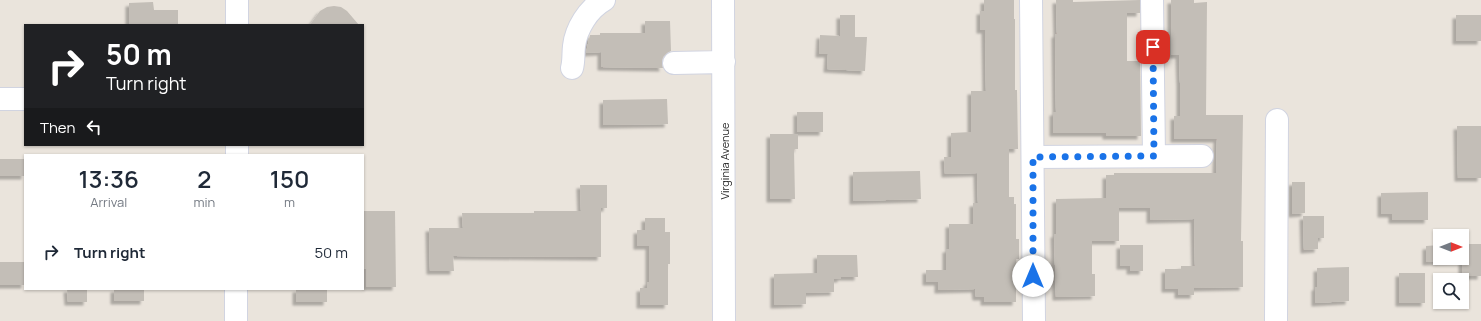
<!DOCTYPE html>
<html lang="en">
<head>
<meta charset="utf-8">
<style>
  :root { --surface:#fff; --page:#f2f2f3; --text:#1f2937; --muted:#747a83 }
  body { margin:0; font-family:Manrope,sans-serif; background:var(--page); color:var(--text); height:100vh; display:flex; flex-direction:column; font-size:15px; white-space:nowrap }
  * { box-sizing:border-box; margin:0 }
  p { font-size:13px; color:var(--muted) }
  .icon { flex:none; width:22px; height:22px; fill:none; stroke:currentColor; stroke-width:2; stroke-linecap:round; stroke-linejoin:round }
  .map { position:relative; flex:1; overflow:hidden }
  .panel { position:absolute; left:24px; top:154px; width:340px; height:136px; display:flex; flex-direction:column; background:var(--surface); border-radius:0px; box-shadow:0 1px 3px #0004 }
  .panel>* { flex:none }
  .top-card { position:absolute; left:24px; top:24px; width:340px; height:122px; border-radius:0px; box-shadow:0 1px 3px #0004; background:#202124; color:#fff; overflow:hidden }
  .needle { width:26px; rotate:90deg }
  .controls { position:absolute; left:1433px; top:229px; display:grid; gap:8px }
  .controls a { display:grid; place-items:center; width:36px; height:36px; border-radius:0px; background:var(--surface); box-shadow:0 1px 3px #0004; font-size:20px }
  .pin { position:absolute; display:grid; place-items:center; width:34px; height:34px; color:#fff; margin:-17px; border-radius:8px; box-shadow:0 2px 6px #0006 }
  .me { position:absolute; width:44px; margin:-22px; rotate:0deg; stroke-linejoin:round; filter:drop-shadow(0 0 3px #0008) }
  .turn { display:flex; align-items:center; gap:14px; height:84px; padding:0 16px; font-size:18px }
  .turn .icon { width:52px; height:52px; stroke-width:2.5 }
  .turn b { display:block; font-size:28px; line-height:34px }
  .then { display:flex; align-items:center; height:38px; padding:0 16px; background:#0003; gap:8px; font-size:15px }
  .eta { display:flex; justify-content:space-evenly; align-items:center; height:68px; text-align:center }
  .eta b { font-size:24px; font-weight:600; line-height:28px }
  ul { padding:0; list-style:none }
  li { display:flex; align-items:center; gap:12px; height:60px; padding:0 16px }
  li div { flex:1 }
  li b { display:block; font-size:15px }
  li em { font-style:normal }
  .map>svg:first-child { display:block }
  .building { fill:#c3beb7; filter:url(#shadow) }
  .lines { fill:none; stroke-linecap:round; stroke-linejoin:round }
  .minor-casing { stroke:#d1d4e1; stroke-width:24 }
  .minor { stroke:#fff; stroke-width:22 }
  .route { stroke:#1a73e8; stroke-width:7; stroke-dasharray:0 12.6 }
  .labels { text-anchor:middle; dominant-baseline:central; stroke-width:3; stroke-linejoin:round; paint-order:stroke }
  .street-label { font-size:11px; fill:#292929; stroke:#fff }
</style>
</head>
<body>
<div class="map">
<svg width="1481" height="321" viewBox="0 0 1481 321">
  <defs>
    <filter id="shadow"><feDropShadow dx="-3.5" dy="3.5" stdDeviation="1" flood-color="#0004"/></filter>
  </defs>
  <rect width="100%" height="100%" fill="#eae4dc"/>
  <path class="building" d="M984,0h30v19h1v71h2l1,59h-9v48h5v7h2v35h3v20h-3v43h-32v-5h-8l-1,-8 -37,1v-8h-12v-12h20v-21h3v-25h24v-21h5l-1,-30 -32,1 -1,-17h7v-24l20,-1v-41h15l-1,-61h-5v-19h4z
    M1056,0h17v2l67,-2v13h-13v48h13l1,75h-35v-3h-53v-21h3l-1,-78h2z
    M1171,0h23v3l13,-1 -1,113h37l-2,126h2v46l-49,1v7h-16v-6h-13v-20h16v-3h14l-1,-47 -44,1v-12h-31v33h-27v33h3v22l-39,1 -2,-63h2v-35l50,-1v-23h8v-2h102l1,-34h-43v-23h6v-33l-1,-28h-8z
    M153,2l1,8h24v15h-49v-22z
    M334,6l7,1 6,4 12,14h-49l10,-14 7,-4z
    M840,15h15v22h12l-2,34 -38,-2 1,-15h-9l1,-19 20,1z
    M1456,15h25v26h-25z
    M645,21h25l1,30 -4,2 -4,4 -1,6 1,5 -62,-1v-15l-15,1 4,-18h10v-2h45z
    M667,99l1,25 -65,1v-25z
    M797,112h26v20h-26z
    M1457,126h24v52h-23z
    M770,134h28v15h-4l1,50h-25z
    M0,159h25v17h-25z
    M920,171l1,28 -68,2v-29z
    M1292,182h13v31l-13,1z
    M580,185h27v23h-6v49l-148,-1 1,15h-24l-1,-43h34l-1,-15h72v-2h47z
    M1428,192v28h-36v-6h-11v-21z
    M363,211h32l1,76h-30v-18h-3z
    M1303,216h21v22h-6v11l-14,1z
    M645,218h20v14h5v32h-2v41h-28v-17h7v-6h2v-36h-12v-16h8z
    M1462,244h19v32h-19v-15l-36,1v-16l14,-1v13h22z
    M1120,245h23v26h-13v-5h-10z
    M817,255h40l1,22h-17v2h-7v13l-28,1v11l-32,1v-31l43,-1z
    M0,262h25v23h-25z
    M1349,267v34l-34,2v-16h2v-19z
    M1399,273h26v30h-26z
    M67,289h20v13h-19z
    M114,289h30v12h-30z
    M296,289h31v13h-31z"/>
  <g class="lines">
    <defs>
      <path id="minor" d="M237,0v25
        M723,0l1,321
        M1031,0l3,321
        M1152,0l2,156
        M674,63l50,-1
        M572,68c2,-7 1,-14 2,-22 2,-17 14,-37 30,-46
        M0,99h25
        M237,155v-10
        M1033,157l169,-1
        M236,321v-32
        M1276,321l1,-201"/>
    </defs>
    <use href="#minor" class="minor-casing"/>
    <use href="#minor" class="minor"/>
  </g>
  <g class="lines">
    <path class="route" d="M1033,276v-119l121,-1 -1,-109"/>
  </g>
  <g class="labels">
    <g class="street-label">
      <text transform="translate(724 161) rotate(-90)">Virginia Avenue</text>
    </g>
  </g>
</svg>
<div class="controls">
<a><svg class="needle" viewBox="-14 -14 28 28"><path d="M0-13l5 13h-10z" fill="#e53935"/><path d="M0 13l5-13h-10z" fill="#747a83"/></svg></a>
<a><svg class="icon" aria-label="search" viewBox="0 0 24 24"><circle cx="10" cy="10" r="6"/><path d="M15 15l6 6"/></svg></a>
</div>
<div class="pin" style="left:1153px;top:47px;background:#d93025"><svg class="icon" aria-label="arrive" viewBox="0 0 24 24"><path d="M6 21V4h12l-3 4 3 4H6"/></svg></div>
<svg class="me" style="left:1033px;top:276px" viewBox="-20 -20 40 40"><circle r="19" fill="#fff"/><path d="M0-13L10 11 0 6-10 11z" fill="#1a73e8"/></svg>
<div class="top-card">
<div class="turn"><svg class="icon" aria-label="right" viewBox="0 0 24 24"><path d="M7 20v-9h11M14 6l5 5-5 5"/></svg><div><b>50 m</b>Turn right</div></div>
<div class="then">Then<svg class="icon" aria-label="left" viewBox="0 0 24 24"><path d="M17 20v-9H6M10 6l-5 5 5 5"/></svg></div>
</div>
<section class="panel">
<div class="eta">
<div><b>13:36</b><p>Arrival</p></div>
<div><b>2</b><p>min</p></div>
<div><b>150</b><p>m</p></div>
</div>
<ul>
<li><svg class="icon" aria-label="right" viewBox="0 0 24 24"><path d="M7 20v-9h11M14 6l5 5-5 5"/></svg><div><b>Turn right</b></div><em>50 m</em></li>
</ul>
</section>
</div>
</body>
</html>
